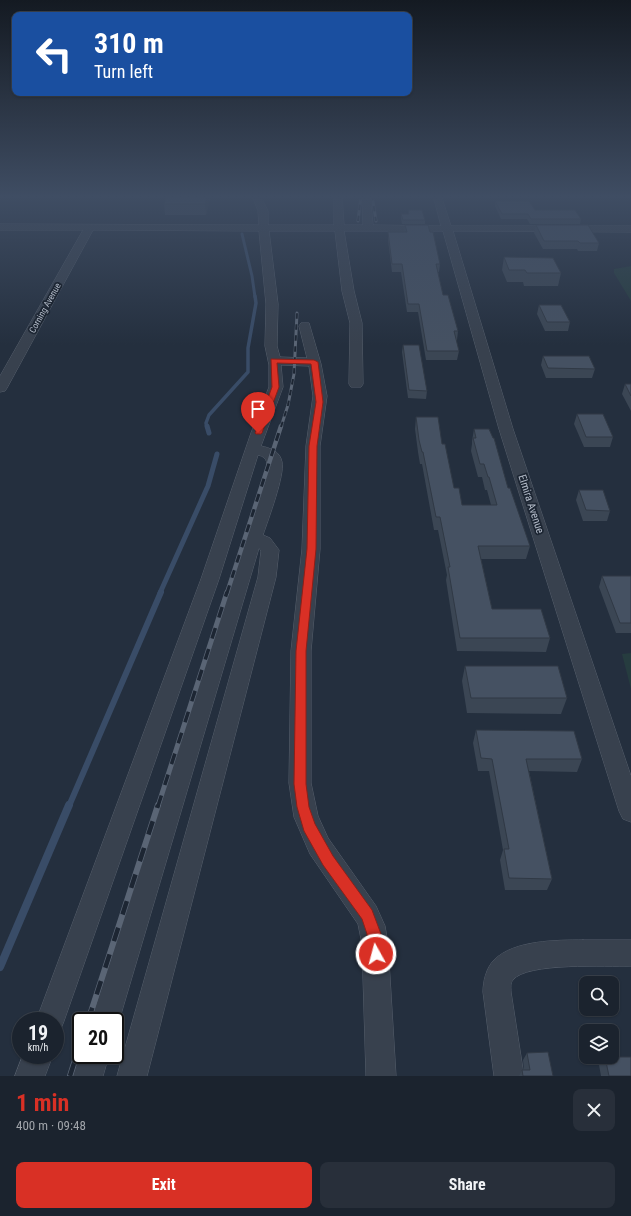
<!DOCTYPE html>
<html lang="en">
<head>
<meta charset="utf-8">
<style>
  :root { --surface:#1b232e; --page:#282f3a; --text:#f1f3f6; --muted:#a0a4aa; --line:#39404a; --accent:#d93025 }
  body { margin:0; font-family:"Roboto Condensed",sans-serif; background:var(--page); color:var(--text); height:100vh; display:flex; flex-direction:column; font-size:15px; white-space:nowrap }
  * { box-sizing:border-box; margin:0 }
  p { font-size:13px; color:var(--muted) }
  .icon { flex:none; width:22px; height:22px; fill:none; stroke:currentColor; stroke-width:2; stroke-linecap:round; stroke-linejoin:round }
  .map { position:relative; height:1076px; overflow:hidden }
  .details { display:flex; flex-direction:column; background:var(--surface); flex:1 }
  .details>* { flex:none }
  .top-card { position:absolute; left:12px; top:12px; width:400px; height:84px; border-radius:8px; box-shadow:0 1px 3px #0004,0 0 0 1px var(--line); background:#1a4fa0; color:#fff; overflow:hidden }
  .fabs { position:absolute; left:579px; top:976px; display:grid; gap:8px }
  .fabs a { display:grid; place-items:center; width:40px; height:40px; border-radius:8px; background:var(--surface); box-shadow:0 1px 3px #0004,0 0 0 1px var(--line); font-size:20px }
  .speed { position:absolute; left:12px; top:1012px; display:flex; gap:8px; font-size:20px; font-weight:700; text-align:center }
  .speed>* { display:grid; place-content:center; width:52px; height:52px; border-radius:50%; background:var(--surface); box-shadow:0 1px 3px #0004,0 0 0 1px var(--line); line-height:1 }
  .speed small { font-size:10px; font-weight:400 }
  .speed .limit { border:2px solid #111; border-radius:6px; background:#fff; color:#111 }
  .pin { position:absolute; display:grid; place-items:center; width:34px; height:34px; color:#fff; margin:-41px -17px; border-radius:50% 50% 50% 0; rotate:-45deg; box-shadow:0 0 4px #0007 }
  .pin .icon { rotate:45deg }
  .me { position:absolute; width:44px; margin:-22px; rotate:353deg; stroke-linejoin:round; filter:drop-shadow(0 0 3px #0008) }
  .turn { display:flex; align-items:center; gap:14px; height:84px; padding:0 16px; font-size:18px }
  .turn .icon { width:52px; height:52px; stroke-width:2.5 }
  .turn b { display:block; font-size:28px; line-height:34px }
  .round { display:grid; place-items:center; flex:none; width:42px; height:42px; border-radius:8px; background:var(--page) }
  .head { display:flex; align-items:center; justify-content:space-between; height:68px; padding:0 16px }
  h1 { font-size:24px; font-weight:700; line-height:30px; color:var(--accent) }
  .button { display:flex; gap:8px; margin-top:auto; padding:8px 16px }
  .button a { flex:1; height:46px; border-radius:8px; background:var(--accent); color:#fff; font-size:16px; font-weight:700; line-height:46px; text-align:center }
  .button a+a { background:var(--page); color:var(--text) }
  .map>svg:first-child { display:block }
  .green { fill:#263c3f }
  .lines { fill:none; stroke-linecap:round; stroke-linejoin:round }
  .stream-far4 { stroke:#394c67; stroke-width:3 }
  .stream-far3 { stroke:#394c67; stroke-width:3.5 }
  .stream-far2 { stroke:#394c67; stroke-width:5 }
  .stream-far1 { stroke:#394c67; stroke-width:6 }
  .stream { stroke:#394c67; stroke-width:8 }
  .minor-casing { stroke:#565f6c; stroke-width:1 }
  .minor { fill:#38414e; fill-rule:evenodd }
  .rail-far3-casing { stroke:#5a6575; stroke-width:3 }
  .rail-far2-casing { stroke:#5a6575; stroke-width:4.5 }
  .rail-far1-casing { stroke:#5a6575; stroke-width:5 }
  .rail-casing { stroke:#5a6575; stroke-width:6 }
  .rail-far3 { stroke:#1d2633; stroke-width:2; stroke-dasharray:5.5; stroke-linecap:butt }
  .rail-far2 { stroke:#1d2633; stroke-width:3; stroke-dasharray:8; stroke-linecap:butt }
  .rail-far1 { stroke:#1d2633; stroke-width:3.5; stroke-dasharray:11; stroke-linecap:butt }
  .rail { stroke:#1d2633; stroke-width:4.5; stroke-dasharray:14; stroke-linecap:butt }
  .wall { fill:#3b4654 }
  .shaded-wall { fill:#303945 }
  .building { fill:#455162; stroke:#303945 }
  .route { fill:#d93025; stroke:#8d1f18 }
  .labels { text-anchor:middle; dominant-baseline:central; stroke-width:3.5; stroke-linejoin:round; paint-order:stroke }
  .far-street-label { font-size:9px; fill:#b4bcc9; stroke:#1d2633 }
  .street-label { font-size:11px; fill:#b4bcc9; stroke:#1d2633 }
</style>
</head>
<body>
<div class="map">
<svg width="631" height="1076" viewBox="0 0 631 1076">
  <rect width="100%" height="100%" fill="#242f3e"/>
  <path class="green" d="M631,266v35l-17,-28v-4z
    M631,653v36l-9,-35z"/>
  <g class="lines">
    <path class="stream-far4" d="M242,234l10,42 3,21"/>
    <path class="stream-far3" d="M207,427l-1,-4 3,-8 39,-43v-24l8,-45 -1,-7"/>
    <path class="stream-far2" d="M207,426l2,7
      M160,593l48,-107 9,-32"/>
    <path class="stream-far1" d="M69,806l92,-214"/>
    <path class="stream" d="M0,967l69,-162"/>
    <defs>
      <path id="minor" d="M252,195h8l8,16v14h66v-30h8l2,30h19l-1,-30h8l3,30 68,1 -8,-31h8l10,31h180v6l-178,-1 60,198 118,347v46l-8,-3 -4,-8 -120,-382 -56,-198h-99l10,60 8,32 1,61 -2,3h-10l-2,-3 1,-61 -8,-32 -7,-60h-66l9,73 -1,42 3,11 27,1 -8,-32 2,-3h8l12,41 6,32 -7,50v103l-9,102v132l7,33 10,22 48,68 9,20 3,18 8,132h-30l-4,-132 -4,-20 -48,-70 -16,-37 -5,-34 2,-132 11,-102 4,-103 7,-50 -4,-30 -28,-1 2,22 -22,59c9,2 19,5 21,16 3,13 -14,58 -19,73l7,3 9,12 -3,27 -129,499h-30l141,-499 3,-26 -2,-3 -140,473 -4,10v-10h-24l175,-548c2,-9 2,-16 -8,-18l-39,124 -155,442 -4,10 -5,2v-12h-19l165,-442 50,-146 18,-46v-22l-4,-19 1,-42 -7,-73 -166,-1 -86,158 -2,3 -5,1v-16l83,-146h-83v-6l259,1 -1,-14z
        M583,940h48v26c-23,1 -105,-4 -118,14 -3,3 -2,8 -2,12l13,84h-30l-11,-84c0,-10 3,-24 11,-32 20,-20 63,-20 89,-20z
        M81,1051v4h28l-6,21h-30z
        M23,1055h30l-8,21h-30z"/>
    </defs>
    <use href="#minor" class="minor-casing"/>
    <use href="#minor" class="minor"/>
    <defs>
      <path id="rail-far3" d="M372,195l4,26
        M358,221l3,-26
        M281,427l7,-22 6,-31 3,-61"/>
      <path id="rail-far2" d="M227,593l54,-167"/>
      <path id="rail-far1" d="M158,806l69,-214"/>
      <path id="rail" d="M88,1021l70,-216
        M70,1076l11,-35"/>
    </defs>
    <use href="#rail-far3" class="rail-far3-casing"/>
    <use href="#rail-far2" class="rail-far2-casing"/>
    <use href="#rail-far1" class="rail-far1-casing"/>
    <use href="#rail" class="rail-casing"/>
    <use href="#rail-far3" class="rail-far3"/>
    <use href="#rail-far2" class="rail-far2"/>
    <use href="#rail-far1" class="rail-far1"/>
    <use href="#rail" class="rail"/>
  </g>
  <path class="wall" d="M167,195h43v4l-4,16h-41l-1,-11z
    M495,201l40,9 46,9 -1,5h-50l-3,-5h-26l-6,-13z
    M408,210l17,10v4h-23l-1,-6v-4h7z
    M405,225l35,39 -1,8h-1l5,23 15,36 -1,9h-1l3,11 -2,9h-31l-8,-48h-11l-6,-40h-9l-4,-32v-8h16z
    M536,225l63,18 -2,8h-19l-1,-2h-34l-9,-16z
    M504,257l57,16 -3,13h-34l-1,-4h-16l-5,-12z
    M539,305l31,17 -2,9h-23l-8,-17z
    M403,345l24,46 -1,8 -18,-1 -6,-46z
    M543,356l52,13 -3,9h-46l-5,-13z
    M625,384h6v27l-9,-17z
    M577,414l36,23 -3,10h-26l-10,-23z
    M416,417l26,27 12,44 8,17h29l-4,-15h-2l-3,-13h-4l-7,-26 1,-7v-3l2,-12 34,59 22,58 -4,13h-45l11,50 58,29 -4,14 -89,-1 -11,-71 1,-5 -9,-45h-4l-12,-66h-2l-2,-12 -3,-23z
    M579,490l31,21 -3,10h-24l-7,-21z
    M602,576h29v57h-15l-17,-46z
    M465,666l102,32 -6,16 -94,-1 -5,-32z
    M476,730l106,29 -5,13 -48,-1 23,108 -5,11h-42l-5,-30 3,-10 -14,-79h-11l-5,-28z
    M527,1053l26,23h-34l3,-6h2l-1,-10z
    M605,1057l26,19h-30l-2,-11z"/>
  <path class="shaded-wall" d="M208,195h2v4l-4,16 -1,-11z"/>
  <path class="building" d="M167,195h41l-3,9h-41z
    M495,201h34l6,9h40l6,9h-50l-3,-5h-26z
    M408,210h14l3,10h-22l-2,-6h8z
    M405,225h23l2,7h3l7,32h-4l7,31h5l10,36h-4l5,20h-32l-8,-47h-11l-6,-40h-10l-4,-32h19z
    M536,225h52l11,18h-19l-2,-2h-34z
    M504,257l49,1 8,15h-34l-2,-3h-16z
    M539,305h22l9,17h-23z
    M403,345h16l8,46 -18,-1z
    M543,356h46l6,13 -47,-1z
    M625,384h6v12z
    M577,414h26l10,23h-27z
    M416,417h22l4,27h3l9,44h5l3,17h35l-8,-28h-1l-4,-13h-4l-7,-26h3l-2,-9h15l4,9h1l14,50h2l20,58h-52l14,63h49l9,29h-90l-12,-71h2l-10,-50h-4l-13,-65h-1l-3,-12z
    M579,490h24l7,21 -24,-1z
    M602,576h29v47h-11z
    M465,666h93l9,32h-96z
    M476,730l98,1 8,28h-56l26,120 -43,-1 -5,-29h5l-17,-90 -11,-1z
    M548,1052l5,24h-30l-1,-6h8l-3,-17z
    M605,1057h26v19h-22z"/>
  <linearGradient id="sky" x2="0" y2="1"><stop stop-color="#141a22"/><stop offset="0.57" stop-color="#3f4d63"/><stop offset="1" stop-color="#3f4d63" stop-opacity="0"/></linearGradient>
  <rect width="631" height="345" fill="url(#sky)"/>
  <path class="route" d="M271,359l43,1 4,2 5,40 -6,44 -1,103 -10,102v133l3,23 6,17 18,32 39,54 9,24 2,20 -2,5 -5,2 -5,-2 -2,-5 -2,-20 -5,-15 -39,-54 -19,-34 -7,-24 -3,-23 2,-133 11,-102 2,-103 7,-44 -5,-38 -34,-1 2,24 -17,46 -1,1h-5l-1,-1 17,-46z"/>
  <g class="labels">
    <g class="far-street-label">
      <text transform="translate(45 308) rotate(-61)">Corning Avenue</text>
    </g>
    <g class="street-label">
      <text transform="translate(531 504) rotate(72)">Elmira Avenue</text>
    </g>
  </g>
</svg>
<div class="fabs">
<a><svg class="icon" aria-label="search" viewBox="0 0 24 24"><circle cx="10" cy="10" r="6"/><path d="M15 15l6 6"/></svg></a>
<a><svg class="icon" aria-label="layers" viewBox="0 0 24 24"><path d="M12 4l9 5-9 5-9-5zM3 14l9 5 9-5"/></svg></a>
</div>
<div class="speed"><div>19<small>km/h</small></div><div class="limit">20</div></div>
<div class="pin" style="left:258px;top:433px;background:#d93025"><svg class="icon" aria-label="arrive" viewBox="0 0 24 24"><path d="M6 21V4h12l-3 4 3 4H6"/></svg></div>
<svg class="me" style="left:376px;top:954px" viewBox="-20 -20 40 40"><circle r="17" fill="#d93025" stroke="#fff" stroke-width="3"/><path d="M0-11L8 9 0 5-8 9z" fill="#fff"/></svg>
<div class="top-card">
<div class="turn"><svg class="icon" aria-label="left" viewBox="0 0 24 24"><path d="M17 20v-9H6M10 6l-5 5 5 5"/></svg><div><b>310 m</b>Turn left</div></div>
</div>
</div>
<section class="details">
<div class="head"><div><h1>1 min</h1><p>400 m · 09:48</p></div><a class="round"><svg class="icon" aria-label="close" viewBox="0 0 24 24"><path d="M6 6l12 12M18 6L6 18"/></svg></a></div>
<div class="button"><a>Exit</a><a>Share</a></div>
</section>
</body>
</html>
